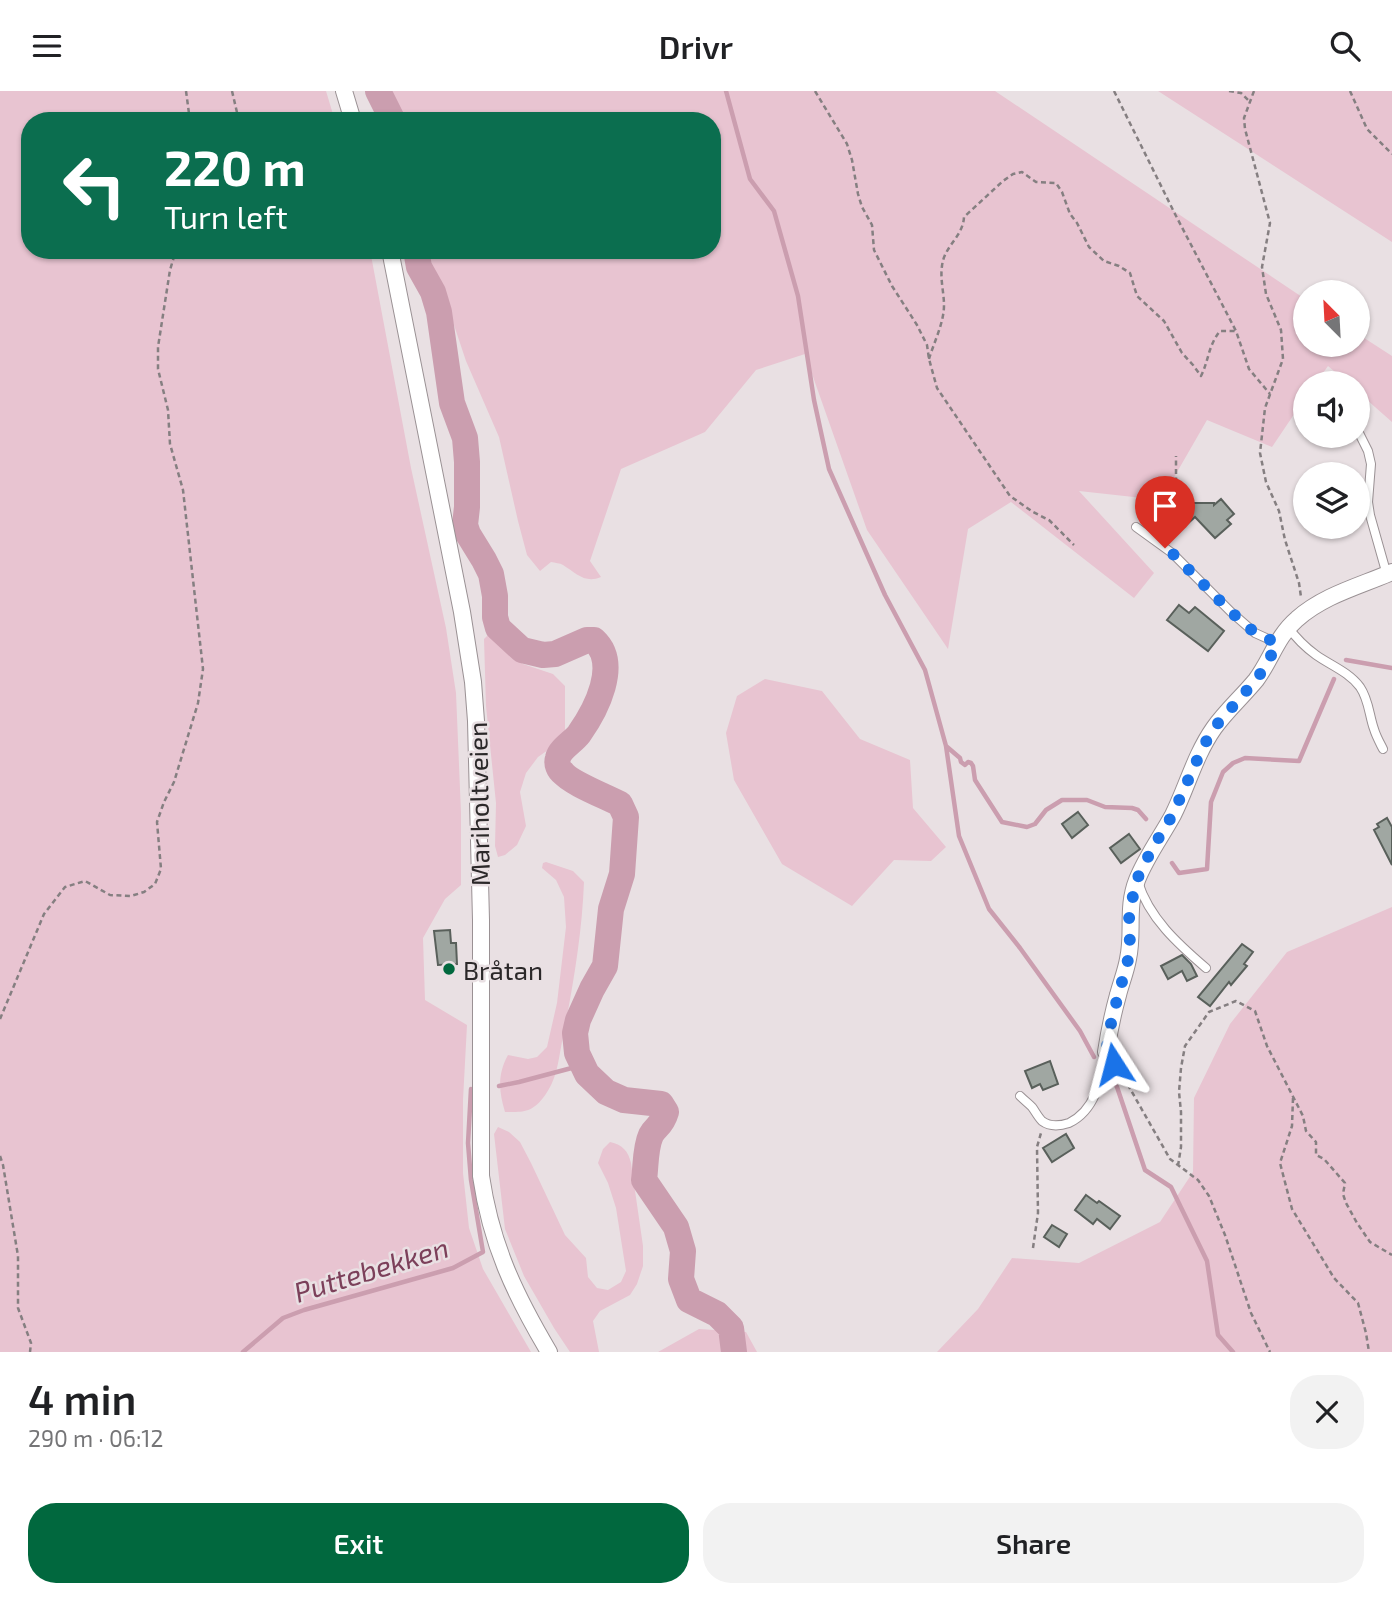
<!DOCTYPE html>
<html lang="en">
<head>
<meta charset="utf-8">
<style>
  :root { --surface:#fff; --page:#f2f2f2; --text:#202124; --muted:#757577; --accent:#01683e }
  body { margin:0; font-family:"Exo 2",sans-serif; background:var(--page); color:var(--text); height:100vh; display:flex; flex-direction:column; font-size:26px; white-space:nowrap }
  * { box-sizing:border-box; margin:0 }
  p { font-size:23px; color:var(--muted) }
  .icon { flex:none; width:38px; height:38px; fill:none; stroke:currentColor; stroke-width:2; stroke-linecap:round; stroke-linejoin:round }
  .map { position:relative; height:1261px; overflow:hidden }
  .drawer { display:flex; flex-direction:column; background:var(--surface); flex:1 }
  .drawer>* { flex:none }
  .banner { position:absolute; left:21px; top:21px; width:700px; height:147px; border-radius:28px; box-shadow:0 2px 5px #0004; background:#0b6e4f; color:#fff; overflow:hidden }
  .needle { width:46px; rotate:336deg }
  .controls { position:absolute; left:1293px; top:189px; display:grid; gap:14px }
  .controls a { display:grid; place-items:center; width:77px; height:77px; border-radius:50%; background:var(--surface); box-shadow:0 2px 5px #0004; font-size:35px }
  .pin { position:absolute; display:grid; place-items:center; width:60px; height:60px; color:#fff; margin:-72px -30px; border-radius:50% 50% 50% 0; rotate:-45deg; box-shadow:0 0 7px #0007 }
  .pin .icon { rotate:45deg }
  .me { position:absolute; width:77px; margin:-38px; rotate:351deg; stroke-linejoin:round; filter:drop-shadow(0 0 5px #0008) }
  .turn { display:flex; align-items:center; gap:24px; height:147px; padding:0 28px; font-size:32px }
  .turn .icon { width:91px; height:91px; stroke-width:2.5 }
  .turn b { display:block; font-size:49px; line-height:60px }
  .round { display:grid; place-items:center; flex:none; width:74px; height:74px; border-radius:28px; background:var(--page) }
  .overview { display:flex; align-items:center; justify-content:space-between; height:119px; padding:0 28px }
  h1 { font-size:42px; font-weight:600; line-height:52px }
  .cta { display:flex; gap:14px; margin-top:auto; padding:14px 28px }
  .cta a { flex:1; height:80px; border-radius:28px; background:var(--accent); color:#fff; font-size:28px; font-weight:600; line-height:80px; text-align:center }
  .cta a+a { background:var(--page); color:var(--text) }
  header { display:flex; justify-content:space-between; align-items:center; height:91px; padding:0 28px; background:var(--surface); font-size:32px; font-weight:600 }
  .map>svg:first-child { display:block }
  .green { fill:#e8c4d1 }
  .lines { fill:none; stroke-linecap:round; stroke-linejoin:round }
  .stream { stroke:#cb9eaf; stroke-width:4.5 }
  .river { stroke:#cb9eaf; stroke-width:26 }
  .building { fill:#a0a7a2; stroke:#59605b; stroke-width:2 }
  .service-casing { stroke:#9a9194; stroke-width:10 }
  .minor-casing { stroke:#9a9194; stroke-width:18 }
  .path { stroke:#857f81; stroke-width:2.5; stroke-dasharray:5 3.5; stroke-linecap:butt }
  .service { stroke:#fff; stroke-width:8 }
  .minor { stroke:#fff; stroke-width:16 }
  .route { stroke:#1a73e8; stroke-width:12; stroke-dasharray:0 21.6 }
  .poi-dot { fill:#01683e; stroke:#e9e0e3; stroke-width:2.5 }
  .labels { text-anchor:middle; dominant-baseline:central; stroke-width:5; stroke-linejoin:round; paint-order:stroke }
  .street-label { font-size:26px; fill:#2b2829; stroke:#e9e0e3 }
  .poi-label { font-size:26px; fill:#2b2829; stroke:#e9e0e3; text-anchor:start }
  .water-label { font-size:28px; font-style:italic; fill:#7c405a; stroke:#e9e0e3 }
</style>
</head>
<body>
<header><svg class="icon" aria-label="menu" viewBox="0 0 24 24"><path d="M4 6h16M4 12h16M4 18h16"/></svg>Drivr<svg class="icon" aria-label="search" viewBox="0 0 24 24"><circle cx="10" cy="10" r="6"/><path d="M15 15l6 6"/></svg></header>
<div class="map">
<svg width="1392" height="1261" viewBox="0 0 1392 1261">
  <rect width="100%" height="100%" fill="#e9e0e3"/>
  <path class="green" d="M0,0h326l9,30h-305v129h340l41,218 35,160 10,65 5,120v72l-16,14 -22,39 2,62 42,25 -4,75v73l6,55 14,41 48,83h-531z
    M370,0h625l310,208 1,46h52v-11l34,22v66l-34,-30v-9h-10l-20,-17 -12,17h-10l-1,15 -33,49 -65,-27 -46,80 -82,-9 75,82 -20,25 -123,-96 -43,27 -20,120 -81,-119 -62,-176 -49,16 -51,62 -84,37 -31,92 11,16c-16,7 -25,-4 -38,-12 -3,-2 -8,-2 -12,-3l-11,9 -13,-16 -9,-34 -19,-84 -33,-76 -17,-51 -31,-60h294v-129h-332z
    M1158,0h234v151z
    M488,544l35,29 30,10 12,12v44l-7,13 -20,14 -12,16 -6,19 6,34 -9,19 -12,10 -7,2 -3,-11 1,-43 -10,-97 -2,-67z
    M765,588l57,12 38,48 50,21 3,48 33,39 -15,14 -37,-1 -42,46 -70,-42 -48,-84 -8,-47 11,-37z
    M546,771l27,9 11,11c-2,52 -11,104 -21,155 -5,23 -5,42 -20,61 -12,15 -20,14 -38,14 -6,-20 -8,-37 3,-57l20,4 9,-2 10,-10 10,-44 9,-76 -2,-30 -8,-17 -14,-12 1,-5z
    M1392,816v445h-455l41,-43 34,-51 67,5 81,-41 33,-50 1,-74 36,-74 57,-72z
    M498,1036l11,5 11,10 11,21 34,72 21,23 2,19 9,11 11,2 13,-8 5,-11 -10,-63 -8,-25 -10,-20 5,-14 7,-7c13,3 18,9 21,21l12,83v20l-6,18 -7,11 -30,16 -7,10 6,31h-29l-16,-24 -30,-52 -19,-47 -11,-95z
    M699,1238l47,3 11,20h-99z"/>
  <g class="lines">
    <path class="stream" d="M726,0l24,88 24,32 24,85 16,104 15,69 56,126 40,75 21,76 13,90 30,73 31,39 60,83 14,26
      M1346,569l46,8
      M946,655l14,12 1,4 4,3 3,-3 3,1 2,3 2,14 27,42 25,5 8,-3 11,-14 16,-10h25l18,7 27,1 6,2 8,9
      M1172,772l7,10 28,-4 4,-67 12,-30 10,-9 12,-5 54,3 35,-82
      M1108,982l9,14 28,83 26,17 36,74 11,74 15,17
      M499,995l20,-4 64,-17
      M243,1261l40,-34 21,-8 149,-42 30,-16 -12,-72 -3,-37 3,-54"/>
    <path class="river" d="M378,0l15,30
      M416,159l3,17 14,25 6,20 13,91 13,35 2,24v45l-2,18 3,9 16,26 7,14 4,22v21l3,11 24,22 21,5 12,-1 32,-14h7c26,24 2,70 -15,94 -6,8 -19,15 -21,24 -2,6 1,12 5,15 8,10 44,24 57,31l6,13 -4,57 -11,35 -6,57 -13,23 -14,31 -3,13 2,20 10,21 19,18 18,8 37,4 5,8c-4,14 -10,14 -15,23 -6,13 -5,31 -7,45l32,47 7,24 -2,28 8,21 28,14 14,14 3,24"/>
  </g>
  <path class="building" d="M1221,408l13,15 -7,6 4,4 -16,14 -20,-21 -10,9h-24l9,-8v-5l12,-10h32v2z
    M1179,514l10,8 6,-6 29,24 -16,20 -41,-31z
    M1078,721l10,13 -16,13 -10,-14z
    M1387,727l5,9v38l-18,-35 5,-3 -2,-3z
    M1129,743l11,15 -19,14 -11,-15z
    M450,839l1,13h5l1,21 -19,1 -4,-34z
    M1242,853l11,8 -9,12 3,2 -16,19 -2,-3 -19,24 -12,-9z
    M1182,864l9,9 6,12 -10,5 -5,-10 -14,8 -7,-13z
    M1050,970l8,23 -15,6 -3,-6 -8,4 -7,-17z
    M1066,1043l8,14 -22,14 -9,-14z
    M1086,1104l11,8 2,-2 21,15 -10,13 -13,-10 -4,5 -18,-14z
    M1052,1134l15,9 -8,13 -15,-10z"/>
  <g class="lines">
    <defs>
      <path id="service" d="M1358,340l10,20 3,13 -3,38 2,13 17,60
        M1136,436l36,26 59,59 24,21 22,10
        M1288,536c8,11 17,20 28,28 14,10 33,17 44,32 9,13 9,28 14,42 2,7 6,14 9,20
        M1138,791c11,36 40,62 68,86
        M1020,1005c4,4 8,7 12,11 3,4 6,10 10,14 8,6 18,5 27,2 27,-13 32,-44 37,-71"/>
      <path id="minor" d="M344,0l9,30
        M390,159l72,362 11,70 3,39 5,199v256c10,68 33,117 68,176
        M1106,961c3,-20 7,-39 12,-57 3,-12 8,-24 10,-36 6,-27 -2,-51 9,-79 9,-23 24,-43 36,-65 14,-28 22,-60 41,-87 12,-17 28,-31 42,-48 15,-20 21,-44 41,-61 27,-24 63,-33 95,-47"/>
    </defs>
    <use href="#service" class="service-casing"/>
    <use href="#minor" class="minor-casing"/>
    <path class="path" d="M186,0l4,30
      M232,0l7,30
      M815,0l32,53 5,16 6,34 4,13 10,18 2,25 18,36 25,39 10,20 2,14 8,29 73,108 23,16 16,8 25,25
      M1114,0l61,123 61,117 13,38 21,25
      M1229,0l12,2 8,8
      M1254,0l-10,27 1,11 25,94 -8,44 4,27 15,36 2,29 -18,49 -5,45 6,29 13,29 6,29 14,43 2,14
      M1350,0l17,38 25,25
      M929,268c5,-17 15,-36 15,-54 0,-12 -4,-26 -2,-39 2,-20 21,-29 22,-49l39,-36 10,-7 9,-2 14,10 20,1 6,9 8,22 7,9 12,24 15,14 15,5 11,7 7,23 27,25 18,32 11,12 8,11c8,-16 7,-30 19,-45h16
      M1158,439l16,-38 2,-12v-24
      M0,928l44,-105 21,-27 20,-6 25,14 21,1 13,-4 11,-8 6,-15 -4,-47 7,-20 10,-20 24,-79 5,-34 -20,-179 -13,-46 -2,-34 -10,-41v-22l12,-77 6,-20
      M1114,972l10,15 46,81 28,21 11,16 16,39 26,78 19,39
      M1293,1007l-1,28 -12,37 12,46 42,69 24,25 8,30 3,19
      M0,1065l3,9 15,91v52l13,35 -1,9
      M1178,1075l3,-19v-35l-2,-20 2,-24 4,-22 24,-34 27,-11 19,10 12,35 36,70 3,15 10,11v13l8,4 21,24 -2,11 3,9 11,20 13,19 22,13
      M1033,1157l5,-35 -1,-66 4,-14"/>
    <use href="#service" class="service"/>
    <use href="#minor" class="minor"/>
  </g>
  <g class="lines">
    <path class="route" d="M1114,973l-8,-12 6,-34 16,-58 2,-13 -1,-34 8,-34 15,-30 21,-35 29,-65 11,-20 42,-48 11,-15 11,-23 -22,-10 -24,-21 -59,-59 -7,-5"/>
  </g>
  <circle class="poi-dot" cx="449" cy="878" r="7"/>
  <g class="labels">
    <g class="street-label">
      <text transform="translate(478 713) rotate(-91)">Mariholtveien</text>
    </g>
    <g class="poi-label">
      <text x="463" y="878">Bråtan</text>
    </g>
    <g class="water-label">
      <text transform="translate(371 1178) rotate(-17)">Puttebekken</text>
    </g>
  </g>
</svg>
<div class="controls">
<a><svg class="needle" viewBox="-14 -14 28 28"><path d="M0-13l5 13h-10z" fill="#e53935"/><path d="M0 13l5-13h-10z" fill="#757577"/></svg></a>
<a><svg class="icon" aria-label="sound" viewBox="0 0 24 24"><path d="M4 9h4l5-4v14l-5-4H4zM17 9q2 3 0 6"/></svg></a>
<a><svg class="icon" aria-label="layers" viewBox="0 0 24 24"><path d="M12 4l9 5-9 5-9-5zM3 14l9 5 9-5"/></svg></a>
</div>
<div class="pin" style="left:1165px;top:457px;background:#d93025"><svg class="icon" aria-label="arrive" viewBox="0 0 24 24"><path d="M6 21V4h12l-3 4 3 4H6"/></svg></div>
<svg class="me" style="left:1114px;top:973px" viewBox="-20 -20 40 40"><path d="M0-17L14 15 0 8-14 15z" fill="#1a73e8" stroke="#fff" stroke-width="4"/></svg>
<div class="banner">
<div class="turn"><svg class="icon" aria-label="left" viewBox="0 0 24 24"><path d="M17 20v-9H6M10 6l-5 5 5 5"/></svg><div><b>220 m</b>Turn left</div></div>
</div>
</div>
<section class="drawer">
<div class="overview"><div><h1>4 min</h1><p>290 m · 06:12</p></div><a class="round"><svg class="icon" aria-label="close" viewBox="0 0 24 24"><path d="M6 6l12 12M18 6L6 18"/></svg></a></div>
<div class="cta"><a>Exit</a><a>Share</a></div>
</section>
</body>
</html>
